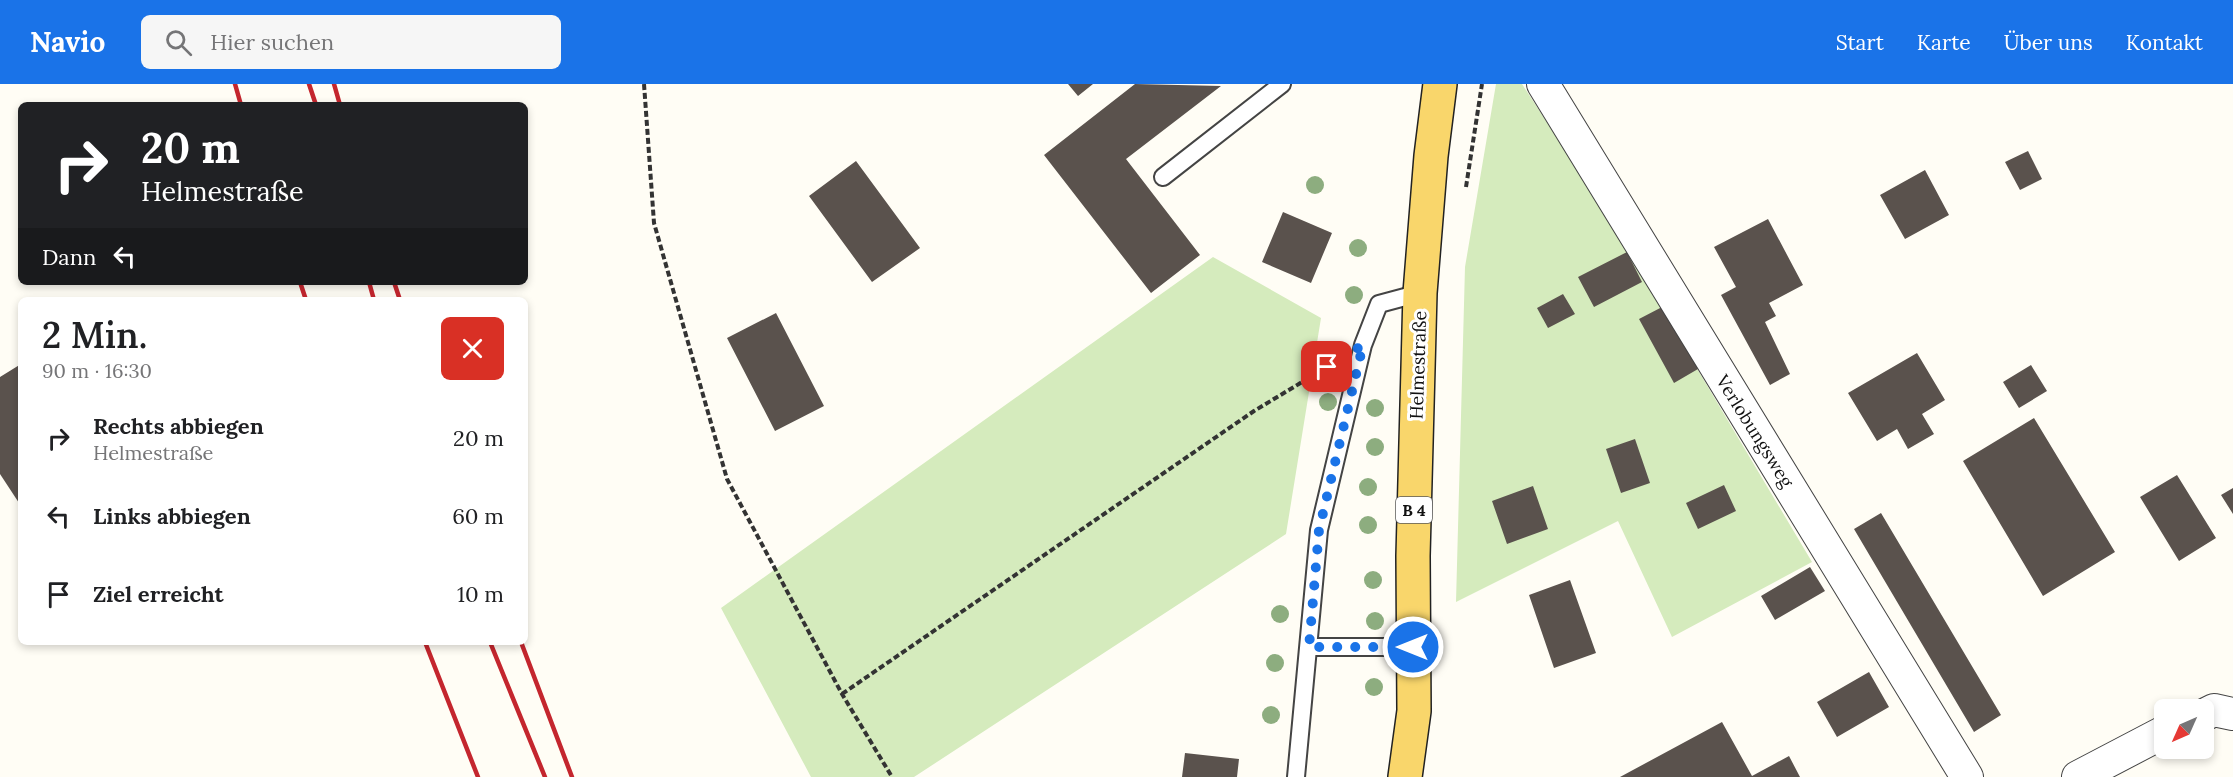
<!DOCTYPE html>
<html lang="de">
<head>
<meta charset="utf-8">
<style>
  :root { --surface:#fff; --page:#f6f6f6; --text:#202124; --muted:#757577; --accent:#1a73e8 }
  body { margin:0; font-family:Lora,serif; background:var(--page); color:var(--text); height:100vh; display:flex; flex-direction:column; font-size:22px; white-space:nowrap }
  * { box-sizing:border-box; margin:0 }
  p { font-size:20px; color:var(--muted) }
  .icon { flex:none; width:33px; height:33px; fill:none; stroke:currentColor; stroke-width:2; stroke-linecap:round; stroke-linejoin:round }
  .map { position:relative; flex:1; overflow:hidden }
  .side { position:absolute; left:18px; top:213px; width:510px; height:348px; display:flex; flex-direction:column; background:var(--surface); border-radius:9px; box-shadow:0 3px 9px #0003 }
  .side>* { flex:none }
  .hud { position:absolute; left:18px; top:18px; width:510px; height:183px; border-radius:9px; box-shadow:0 3px 9px #0003; background:#202124; color:#fff; overflow:hidden }
  .needle { width:39px; rotate:225deg }
  .controls { position:absolute; left:2154px; top:615px; display:grid; gap:12px }
  .controls a { display:grid; place-items:center; width:60px; height:60px; border-radius:9px; background:var(--surface); box-shadow:0 3px 9px #0003; font-size:30px }
  .pin { position:absolute; display:grid; place-items:center; width:51px; height:51px; color:#fff; margin:-26px; border-radius:12px; box-shadow:0 3px 9px #0006 }
  .me { position:absolute; width:66px; margin:-33px; rotate:270deg; stroke-linejoin:round; filter:drop-shadow(0 0 4px #0008) }
  .turn { display:flex; align-items:center; gap:21px; height:126px; padding:0 24px; font-size:27px }
  .turn .icon { width:78px; height:78px; stroke-width:2.5 }
  .turn b { display:block; font-size:42px; line-height:51px }
  .then { display:flex; align-items:center; height:57px; padding:0 24px; background:#0003; gap:12px; font-size:22px }
  .round { display:grid; place-items:center; flex:none; width:63px; height:63px; border-radius:9px; background:var(--page) }
  .summary { display:flex; align-items:center; justify-content:space-between; height:102px; padding:0 24px }
  h1 { font-size:36px; font-weight:600; line-height:45px }
  ul { padding:0; list-style:none }
  li { display:flex; align-items:center; gap:18px; height:78px; padding:0 24px }
  li div { flex:1 }
  li b { display:block; font-size:22px }
  li em { font-style:normal }
  header { display:flex; align-items:center; gap:36px; box-sizing:border-box; height:84px; padding:0 30px; background:var(--accent); color:#fff }
  header strong { font-size:28px }
  nav { display:flex; gap:33px; margin-inline-start:auto; font-size:21px }
  .search { width:420px; height:54px; background:var(--page); display:flex; align-items:center; gap:15px; box-sizing:border-box; padding:0 21px; border-radius:9px; color:var(--muted); font-size:22px }
  .map>svg:first-child { display:block }
  .green { fill:#d5ebbd }
  .building { fill:#5a524d }
  .lines { fill:none; stroke-linecap:round; stroke-linejoin:round }
  .service-casing { stroke:#444; stroke-width:20 }
  .minor-casing { stroke:#444; stroke-width:34 }
  .primary-casing { stroke:#222; stroke-width:36 }
  .path { stroke:#333; stroke-width:4; stroke-dasharray:6 3; stroke-linecap:butt }
  .service { stroke:#fff; stroke-width:16 }
  .minor { stroke:#fff; stroke-width:32 }
  .primary { stroke:#f9d66b; stroke-width:33 }
  .rail { stroke:#c4262e; stroke-width:4.5 }
  .tree { fill:#8dad7f }
  .route { stroke:#1a73e8; stroke-width:10; stroke-dasharray:0 18 }
  .labels { text-anchor:middle; dominant-baseline:central; stroke-width:6; stroke-linejoin:round; paint-order:stroke }
  .shield { fill:#fff; stroke:#585858; stroke-width:1.5 }
  .shield-label { font-size:16px; font-weight:bold; fill:#111 }
  .street-label { font-size:18px; fill:#111; stroke:#fff }
</style>
</head>
<body>
<header>
<strong>Navio</strong>
<div class="search"><svg class="icon" aria-label="search" viewBox="0 0 24 24"><circle cx="10" cy="10" r="6"/><path d="M15 15l6 6"/></svg>Hier suchen</div>
<nav><a>Start</a><a>Karte</a><a>Über uns</a><a>Kontakt</a></nav>
</header>
<div class="map">
<svg width="2233" height="693" viewBox="0 0 2233 693">
  <rect width="100%" height="100%" fill="#fffdf5"/>
  <path class="green" d="M1496,0h26l69,106 221,372 -140,75 -54,-116 -162,81 9,-335z
    M1213,173l108,61 -35,216 -372,243h-103l-90,-169z"/>
  <path class="building" d="M1068,0h25l-15,12z
    M1135,0l86,2 -95,73 74,96 -49,38 -107,-138z
    M2028,67l14,28 -22,11 -15,-28z
    M856,77l64,87 -48,34 -63,-86z
    M1925,86l24,45 -44,24 -25,-44z
    M1283,128l49,21 -21,50 -49,-21z
    M1768,135l35,66 -34,18 7,13 -11,6 25,52 -20,11 -49,-90 15,-8 -22,-40z
    M1627,168l15,30 -48,25 -16,-30z
    M1563,210l12,20 -27,14 -11,-20z
    M1664,222l34,63 -24,14 -35,-64z
    M776,229l48,93 -49,25 -48,-93z
    M1917,269l28,47 -23,14 12,20 -26,15 -11,-20 -20,12 -29,-48z
    M21,280v142l-21,-32v-97z
    M2031,281l16,26 -28,17 -16,-26z
    M2034,334l81,134 -72,44 -80,-135z
    M1635,355l15,44 -29,10 -15,-44z
    M2177,391l39,63 -37,23 -39,-64z
    M1724,401l12,26 -38,18 -12,-26z
    M1533,402l15,43 -41,15 -15,-43z
    M2233,404v26l-12,-19z
    M1881,429l120,202 -27,17 -120,-203z
    M1810,483l15,24 -50,29 -14,-24z
    M1570,496l26,73 -42,15 -25,-73z
    M1869,588l20,35 -52,30 -20,-35z
    M1722,638l30,54 37,-20 11,21h-180z
    M1185,669l54,6 -2,18h-55z"/>
  <g class="lines">
    <defs>
      <path id="service" d="M1163,93l119,-93
        M1309,563h104
        M1296,693l23,-247 44,-185 16,-41 41,-11"/>
      <path id="minor" d="M1543,0l424,693
        M2204,631l10,-5 19,4
        M2078,693l86,-45"/>
      <path id="primary" d="M1405,693l9,-66 -1,-155 7,-263 11,-137 9,-72"/>
    </defs>
    <use href="#service" class="service-casing"/>
    <use href="#minor" class="minor-casing"/>
    <use href="#primary" class="primary-casing"/>
    <path class="path" d="M644,0l10,139 73,256 115,215 50,83
      M1466,103l16,-103
      M842,610l412,-283 78,-47"/>
    <use href="#service" class="service"/>
    <use href="#minor" class="minor"/>
    <use href="#primary" class="primary"/>
    <path class="rail" d="M235,0l6,21
      M309,0l7,21
      M334,0l6,21
      M300,198l6,18
      M369,198l5,18
      M394,198l6,18
      M425,558l53,135
      M490,558l55,135
      M521,558l51,135"/>
  </g>
  <g class="tree">
    <circle cx="1315" cy="101" r="9"/>
    <circle cx="1358" cy="164" r="9"/>
    <circle cx="1354" cy="211" r="9"/>
    <circle cx="1328" cy="318" r="9"/>
    <circle cx="1375" cy="324" r="9"/>
    <circle cx="1375" cy="363" r="9"/>
    <circle cx="1368" cy="403" r="9"/>
    <circle cx="1368" cy="441" r="9"/>
    <circle cx="1373" cy="496" r="9"/>
    <circle cx="1280" cy="530" r="9"/>
    <circle cx="1375" cy="537" r="9"/>
    <circle cx="1275" cy="579" r="9"/>
    <circle cx="1374" cy="603" r="9"/>
    <circle cx="1271" cy="631" r="9"/>
  </g>
  <g class="lines">
    <path class="route" d="M1327,283l36,-22 -44,185 -10,117h104"/>
  </g>
  <g class="labels">
    <rect class="shield" x="1396" y="413" width="36" height="26" rx="4.5"/>
    <g class="shield-label">
      <text x="1414" y="426">B 4</text>
    </g>
    <g class="street-label">
      <text transform="translate(1418 281) rotate(-88)">Helmestraße</text>
      <text transform="translate(1755 347) rotate(58)">Verlobungsweg</text>
    </g>
  </g>
</svg>
<div class="controls">
<a><svg class="needle" viewBox="-14 -14 28 28"><path d="M0-13l5 13h-10z" fill="#e53935"/><path d="M0 13l5-13h-10z" fill="#757577"/></svg></a>
</div>
<div class="pin" style="left:1327px;top:283px;background:#d93025"><svg class="icon" aria-label="arrive" viewBox="0 0 24 24"><path d="M6 21V4h12l-3 4 3 4H6"/></svg></div>
<svg class="me" style="left:1413px;top:563px" viewBox="-20 -20 40 40"><circle r="17" fill="#1a73e8" stroke="#fff" stroke-width="3"/><path d="M0-11L8 9 0 5-8 9z" fill="#fff"/></svg>
<div class="hud">
<div class="turn"><svg class="icon" aria-label="right" viewBox="0 0 24 24"><path d="M7 20v-9h11M14 6l5 5-5 5"/></svg><div><b>20 m</b>Helmestraße</div></div>
<div class="then">Dann<svg class="icon" aria-label="left" viewBox="0 0 24 24"><path d="M17 20v-9H6M10 6l-5 5 5 5"/></svg></div>
</div>
<section class="side">
<div class="summary"><div><h1>2 Min.</h1><p>90 m · 16:30</p></div><a class="round" style="background:#d93025;color:#fff"><svg class="icon" aria-label="close" viewBox="0 0 24 24"><path d="M6 6l12 12M18 6L6 18"/></svg></a></div>
<ul>
<li><svg class="icon" aria-label="right" viewBox="0 0 24 24"><path d="M7 20v-9h11M14 6l5 5-5 5"/></svg><div><b>Rechts abbiegen</b><p>Helmestraße</p></div><em>20 m</em></li>
<li><svg class="icon" aria-label="left" viewBox="0 0 24 24"><path d="M17 20v-9H6M10 6l-5 5 5 5"/></svg><div><b>Links abbiegen</b></div><em>60 m</em></li>
<li><svg class="icon" aria-label="arrive" viewBox="0 0 24 24"><path d="M6 21V4h12l-3 4 3 4H6"/></svg><div><b>Ziel erreicht</b></div><em>10 m</em></li>
</ul>
</section>
</div>
</body>
</html>
